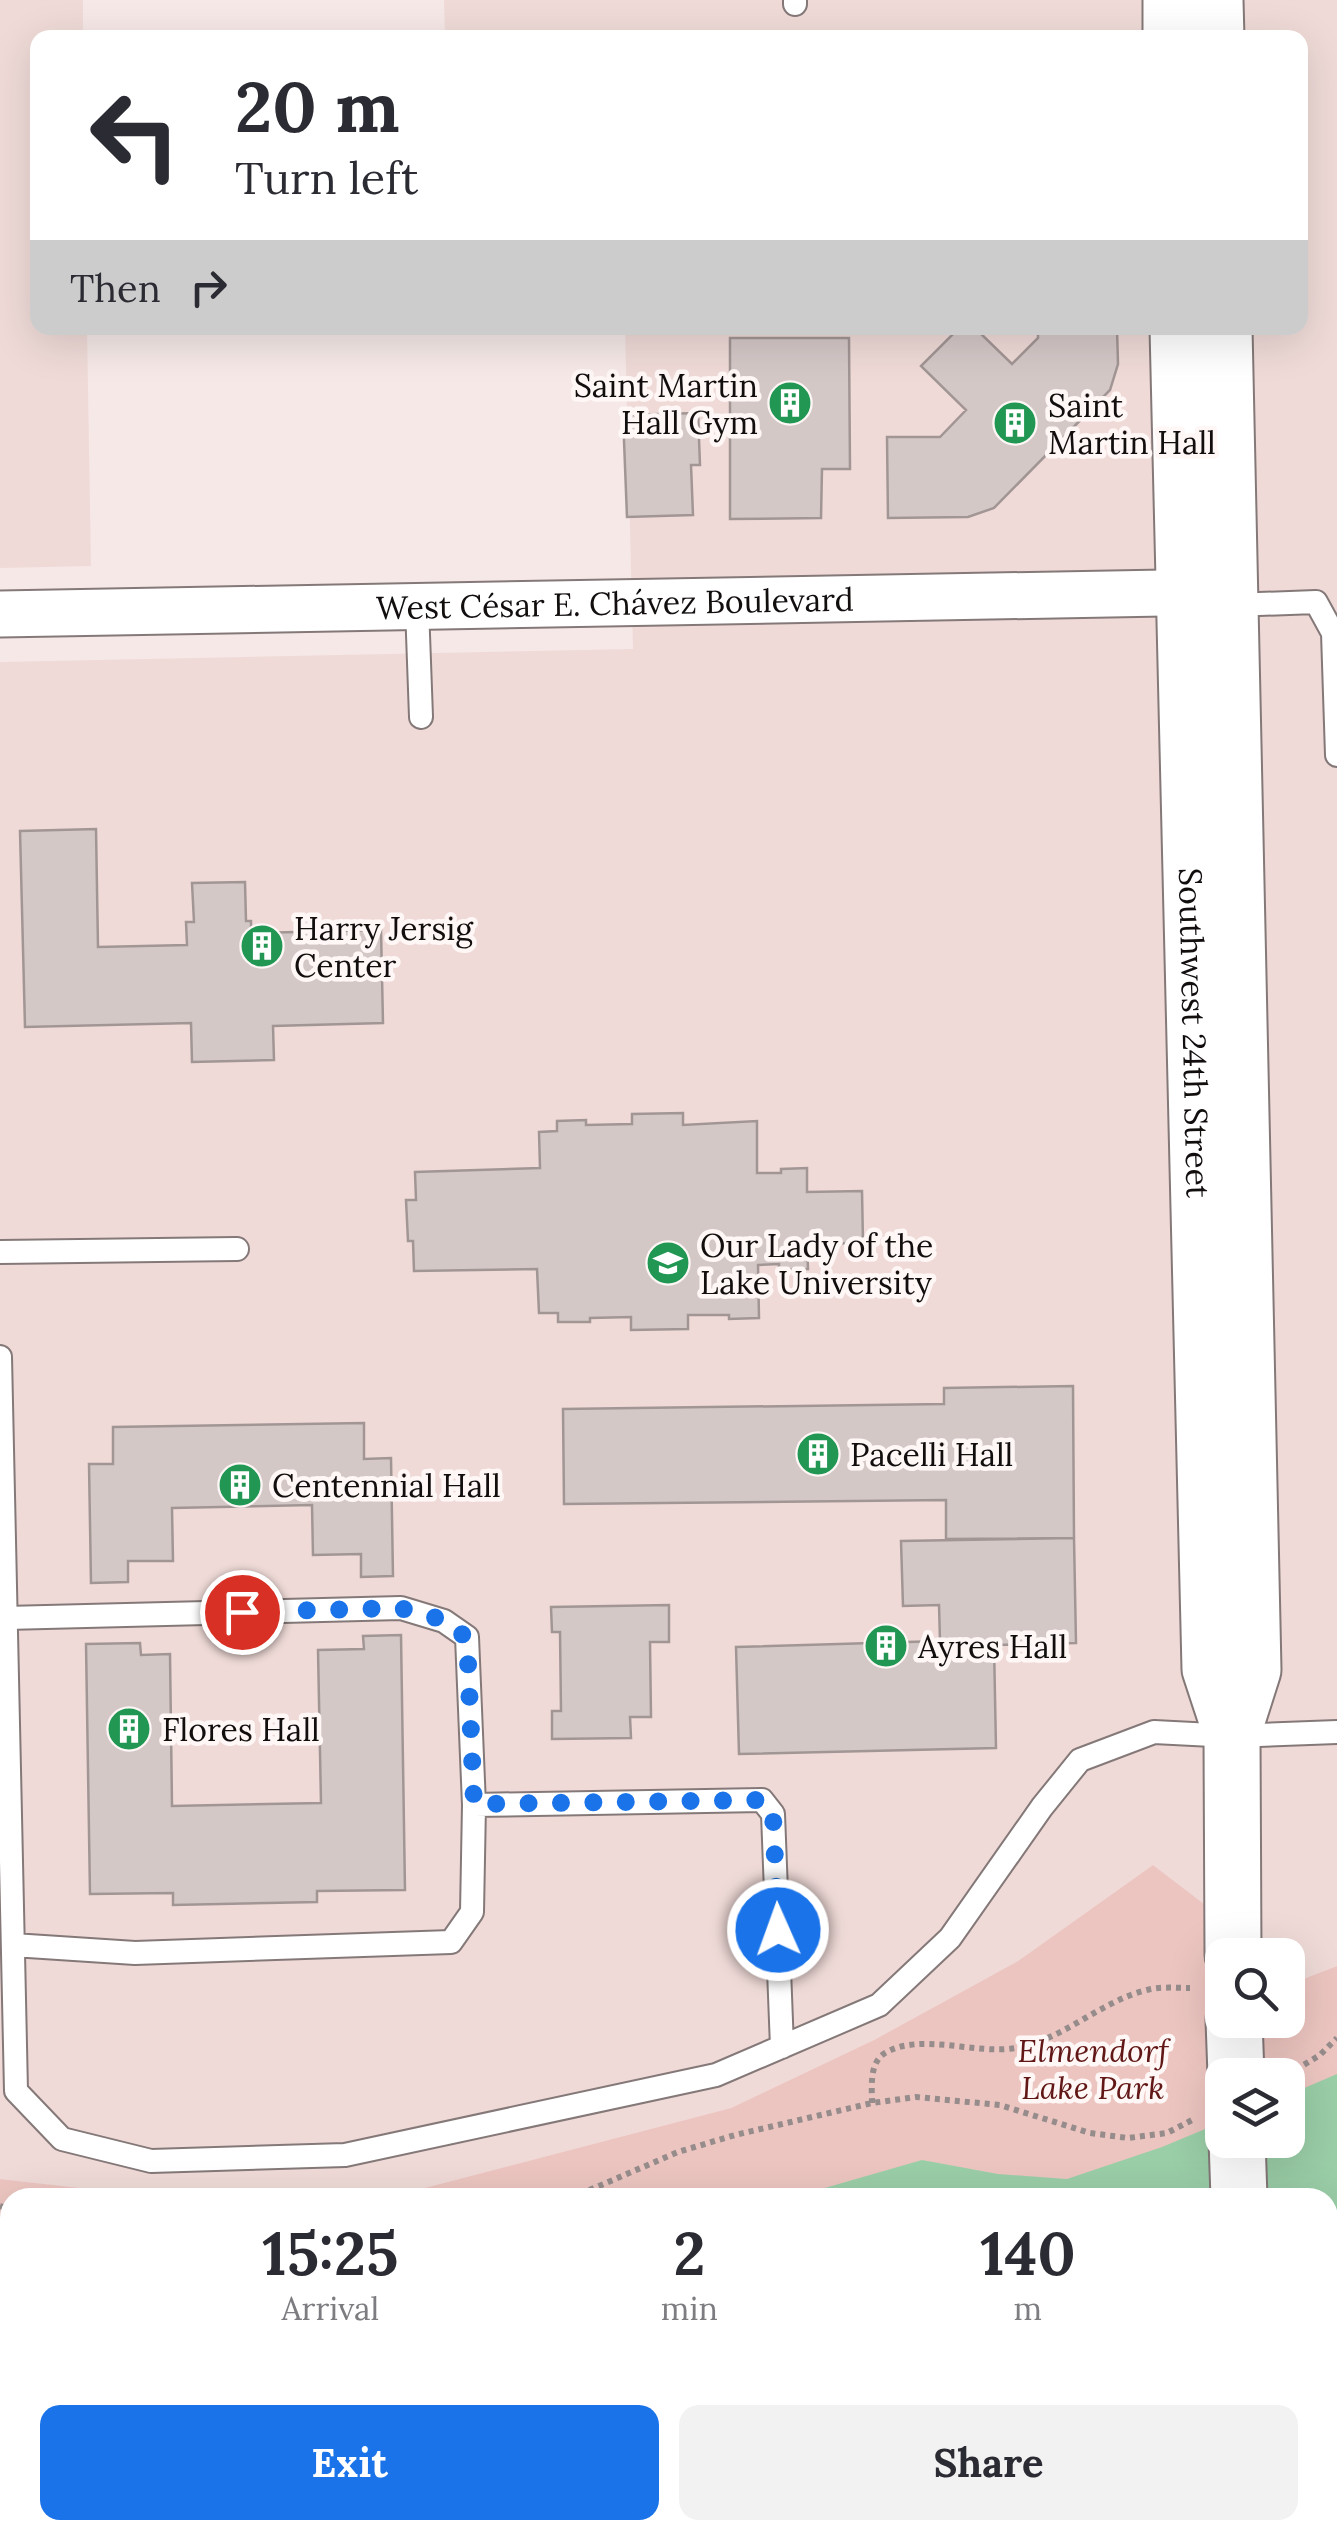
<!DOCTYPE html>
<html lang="en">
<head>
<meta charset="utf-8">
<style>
  :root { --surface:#fff; --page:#f2f2f3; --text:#2b2b33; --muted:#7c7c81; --accent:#1a73e8 }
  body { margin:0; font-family:Lora,serif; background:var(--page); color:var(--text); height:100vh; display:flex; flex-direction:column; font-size:38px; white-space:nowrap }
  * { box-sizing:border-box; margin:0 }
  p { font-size:32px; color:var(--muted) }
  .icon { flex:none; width:55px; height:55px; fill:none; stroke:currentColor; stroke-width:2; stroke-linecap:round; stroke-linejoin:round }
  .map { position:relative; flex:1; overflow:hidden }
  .sheet { position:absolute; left:0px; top:2188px; width:1338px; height:352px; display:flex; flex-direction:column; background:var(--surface); border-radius:30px 30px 0 0; box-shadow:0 10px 40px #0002 }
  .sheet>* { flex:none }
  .banner { position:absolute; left:30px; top:30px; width:1278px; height:305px; border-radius:20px; box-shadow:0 10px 40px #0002; background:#fff; color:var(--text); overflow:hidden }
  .buttons { position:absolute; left:1205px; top:1938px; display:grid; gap:20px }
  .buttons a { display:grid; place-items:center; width:100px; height:100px; border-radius:20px; background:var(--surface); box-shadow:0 10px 40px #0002; font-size:50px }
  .pin { position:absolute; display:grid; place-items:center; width:85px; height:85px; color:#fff; margin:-42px; border:5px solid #fff; border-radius:50%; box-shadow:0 2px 10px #0007 }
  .me { position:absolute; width:110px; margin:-55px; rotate:358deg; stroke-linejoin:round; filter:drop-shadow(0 0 8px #0008) }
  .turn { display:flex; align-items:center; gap:35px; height:210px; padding:0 40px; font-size:45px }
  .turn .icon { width:130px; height:130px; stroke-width:2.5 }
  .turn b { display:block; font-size:70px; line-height:85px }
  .then { display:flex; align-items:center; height:95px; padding:0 40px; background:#0003; gap:20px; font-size:38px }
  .eta { display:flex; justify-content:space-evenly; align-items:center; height:170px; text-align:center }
  .eta b { font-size:60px; font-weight:700; line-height:70px }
  .cta { display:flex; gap:20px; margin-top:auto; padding:20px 40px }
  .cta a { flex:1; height:115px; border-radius:20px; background:var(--accent); color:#fff; font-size:40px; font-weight:700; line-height:115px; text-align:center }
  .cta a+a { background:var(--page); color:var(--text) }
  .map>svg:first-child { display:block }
  .built { fill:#efdad7 }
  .green { fill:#ecc5c0; fill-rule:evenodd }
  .water { fill:#9acea7 }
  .building { fill:#d4c8c7; stroke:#a29695; stroke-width:2.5 }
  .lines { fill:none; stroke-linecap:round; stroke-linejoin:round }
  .lane-casing { stroke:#847978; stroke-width:26 }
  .street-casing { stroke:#847978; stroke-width:49 }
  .secondary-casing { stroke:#847978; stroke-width:59 }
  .path { stroke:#958c8b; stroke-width:6; stroke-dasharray:5 5; stroke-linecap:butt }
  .lane { stroke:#fff; stroke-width:22 }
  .street { stroke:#fff; stroke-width:45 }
  .secondary { stroke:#fff; stroke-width:55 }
  .route { stroke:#1a73e8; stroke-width:18; stroke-dasharray:0 32.4 }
  .labels { text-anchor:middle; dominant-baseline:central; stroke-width:9; stroke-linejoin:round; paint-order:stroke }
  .poi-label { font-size:32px; fill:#120e0e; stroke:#fef7f6; text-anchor:start }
  .street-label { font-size:32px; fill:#120e0e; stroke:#fef7f6 }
  .park-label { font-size:32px; font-style:italic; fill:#611715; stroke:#fef7f6 }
</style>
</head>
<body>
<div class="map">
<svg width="1337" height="2538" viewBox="0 0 1337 2538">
  <rect width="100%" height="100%" fill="#f5e8e7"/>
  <path class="built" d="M0,0h83v37l-45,1v290h49l4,238 -91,2z
    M444,0h893v1966l-35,13 -14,-11v-13h-17l-118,-90 -135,96 -144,79 -143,68 -322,84 -65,6h-186l-158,-19v-1517l633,-13 -8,-321h675v-290h-855z"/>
  <path class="green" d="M1153,1865l118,90h-49v65h66v-52l15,11 34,-13v542l-9,4v-314h-984l65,-6 322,-84 143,-68 144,-79zM1222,2075h66v65h-66z
    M0,2179l158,18 -148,1v332h1276l-17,8h-1269z"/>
  <path class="water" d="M1337,2074v315l-9,5v-196h-538l132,-38 76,14 69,5 95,-32 60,-25v18h66v-45z
    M0,2270l10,3v257h1043l-17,8 -1036,-1z"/>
  <path class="building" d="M959,328h16l37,36 26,-26v-10h79l1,36 -8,26 -116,118 -26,9 -80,1 -1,-81h53l26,-27 -45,-44z
    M730,338h119l1,131h-28l-1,49 -91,1z
    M698,413l2,52h-9l2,50 -66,2 -4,-102z
    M96,829l2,118 89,-2 -1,-23h8l-2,-39 53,-1 1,39h5v12l130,-3 2,93 -110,3 1,34 -82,2 -1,-39 -166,4 -5,-196z
    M683,1113v12l74,-4v52h24v-4l26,-1v24l55,-1 1,52 -56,1 1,25 -29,1v-6l-21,1 1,53 -30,1v-4h-41v14l-57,1v-13l-41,1v4h-32v-9h-19l-2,-44 -123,2 -1,-30h-5l-2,-41h10l-1,-28 125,-4 -1,-36 18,-1v-10l29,-1v5l46,-1v-10z
    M1073,1386l1,152 -128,1v-39l-382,4 -1,-95 381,-5v-16z
    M364,1423v36l27,-1 2,118 -32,1v-23l-48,1 -1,-50 -140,3 1,53h-45v21l-37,1 -2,-119h24v-37z
    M1074,1538l2,105 -82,2 2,103 -257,6 -3,-107 204,-6 -1,-36 -36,1 -2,-65z
    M669,1605v37h-19l1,75h-21l1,21 -79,1v-28h9l-1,-79h-8l-1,-25z
    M401,1635l4,255 -88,1v11l-144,3v-12l-83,1 -4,-250 54,-1 1,12 29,-1 2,152 149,-3 -3,-153 46,-1 -1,-13z"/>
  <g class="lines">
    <defs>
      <path id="lane" d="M795,0v4
        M1232,605l84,-3 17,31 4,122
        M417,607l4,110
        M0,1252l237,-3
        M0,1357l16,734 46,48 89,22 194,-6 371,-80 163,-70 71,-67 92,-131 38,-47 74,-28 78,4 105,-4
        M6,1618l395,-10 43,13 23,16 7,168
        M13,1945l122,8 316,-11 21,-30 2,-107 288,-5 11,14 9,233"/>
      <g id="street">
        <path id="s1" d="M0,614l1218,-22"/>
      </g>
      <g id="secondary">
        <path d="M1171,0v38"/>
        <path d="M1215,0l1,38"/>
        <path id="s2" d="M1178,328l32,1341 22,67 1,219"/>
        <path d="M1224,328l29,1342 -21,66"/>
        <path d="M1234,2020l2,55"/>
        <path d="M1237,2140l2,58"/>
        <path d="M1245,2530v8"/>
      </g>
    </defs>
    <use href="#lane" class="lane-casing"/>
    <use href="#street" class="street-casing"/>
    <use href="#secondary" class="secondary-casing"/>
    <path class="path" d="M1287,2075l33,-20 17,-17
      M872,2103c0,-17 -3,-40 13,-50 36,-21 90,2 131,-5 46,-8 83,-45 127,-57 16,-5 31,-3 47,-3
      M571,2198l107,-46 57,-17 137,-32 44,-6 84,8 90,28 38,5 39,-5 27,-14
      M0,2206l10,3
      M1328,2440l9,-4
      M1126,2538l10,-8"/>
    <use href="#lane" class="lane"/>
    <use href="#street" class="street"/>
    <use href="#secondary" class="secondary"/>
  </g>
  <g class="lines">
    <path class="route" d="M242,1612l158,-4 44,12 23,18 7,166 288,-4 11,14 5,116"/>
  </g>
  <defs>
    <symbol id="building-disc" viewBox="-11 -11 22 22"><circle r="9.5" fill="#219753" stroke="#fef7f6"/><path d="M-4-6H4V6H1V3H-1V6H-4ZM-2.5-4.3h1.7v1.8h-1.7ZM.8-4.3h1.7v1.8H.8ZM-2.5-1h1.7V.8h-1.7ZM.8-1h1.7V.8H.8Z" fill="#fff"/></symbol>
    <symbol id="university-disc" viewBox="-11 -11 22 22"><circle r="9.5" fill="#219753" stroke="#fef7f6"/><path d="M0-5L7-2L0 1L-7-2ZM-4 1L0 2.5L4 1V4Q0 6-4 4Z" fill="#fff"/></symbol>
  </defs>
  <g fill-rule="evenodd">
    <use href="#building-disc" x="765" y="378" width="50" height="50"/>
    <use href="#building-disc" x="990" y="398" width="50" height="50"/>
    <use href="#building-disc" x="237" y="921" width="50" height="50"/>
    <use href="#university-disc" x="643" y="1238" width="50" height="50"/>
    <use href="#building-disc" x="793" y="1429" width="50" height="50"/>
    <use href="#building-disc" x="215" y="1460" width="50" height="50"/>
    <use href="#building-disc" x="861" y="1621" width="50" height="50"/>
    <use href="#building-disc" x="104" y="1704" width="50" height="50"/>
  </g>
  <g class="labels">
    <g class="poi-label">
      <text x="758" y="385" text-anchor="end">Saint Martin<tspan x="758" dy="37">Hall Gym</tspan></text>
      <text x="1048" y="405">Saint<tspan x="1048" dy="37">Martin Hall</tspan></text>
      <text x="294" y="928">Harry Jersig<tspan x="294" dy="37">Center</tspan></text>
      <text x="700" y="1245">Our Lady of the<tspan x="700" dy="37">Lake University</tspan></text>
      <text x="850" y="1454">Pacelli Hall</text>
      <text x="272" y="1485">Centennial Hall</text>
      <text x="918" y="1646">Ayres Hall</text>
      <text x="162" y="1729">Flores Hall</text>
    </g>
    <g class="street-label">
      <text stroke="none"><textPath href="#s1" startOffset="615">West César E. Chávez Boulevard</textPath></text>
      <text stroke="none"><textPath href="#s2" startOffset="705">Southwest 24th Street</textPath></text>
    </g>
    <g class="park-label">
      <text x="1093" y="2050">Elmendorf<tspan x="1093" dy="37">Lake Park</tspan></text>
    </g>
  </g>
</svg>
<div class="buttons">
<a><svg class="icon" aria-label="search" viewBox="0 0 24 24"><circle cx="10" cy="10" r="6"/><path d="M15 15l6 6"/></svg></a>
<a><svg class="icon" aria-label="layers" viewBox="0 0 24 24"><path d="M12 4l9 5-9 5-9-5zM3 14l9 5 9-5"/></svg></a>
</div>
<div class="pin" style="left:242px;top:1612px;background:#d93025"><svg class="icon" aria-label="arrive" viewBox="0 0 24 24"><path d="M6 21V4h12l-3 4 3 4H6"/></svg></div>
<svg class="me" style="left:778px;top:1930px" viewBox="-20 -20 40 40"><circle r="17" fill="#1a73e8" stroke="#fff" stroke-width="3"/><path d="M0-11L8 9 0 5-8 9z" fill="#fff"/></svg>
<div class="banner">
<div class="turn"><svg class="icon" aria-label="left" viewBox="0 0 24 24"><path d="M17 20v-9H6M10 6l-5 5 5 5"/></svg><div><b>20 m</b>Turn left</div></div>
<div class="then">Then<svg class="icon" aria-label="right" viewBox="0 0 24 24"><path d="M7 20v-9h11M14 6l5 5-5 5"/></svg></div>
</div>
<section class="sheet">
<div class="eta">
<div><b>15:25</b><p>Arrival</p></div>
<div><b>2</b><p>min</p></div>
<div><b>140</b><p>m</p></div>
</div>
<div class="cta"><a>Exit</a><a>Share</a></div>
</section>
</div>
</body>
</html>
